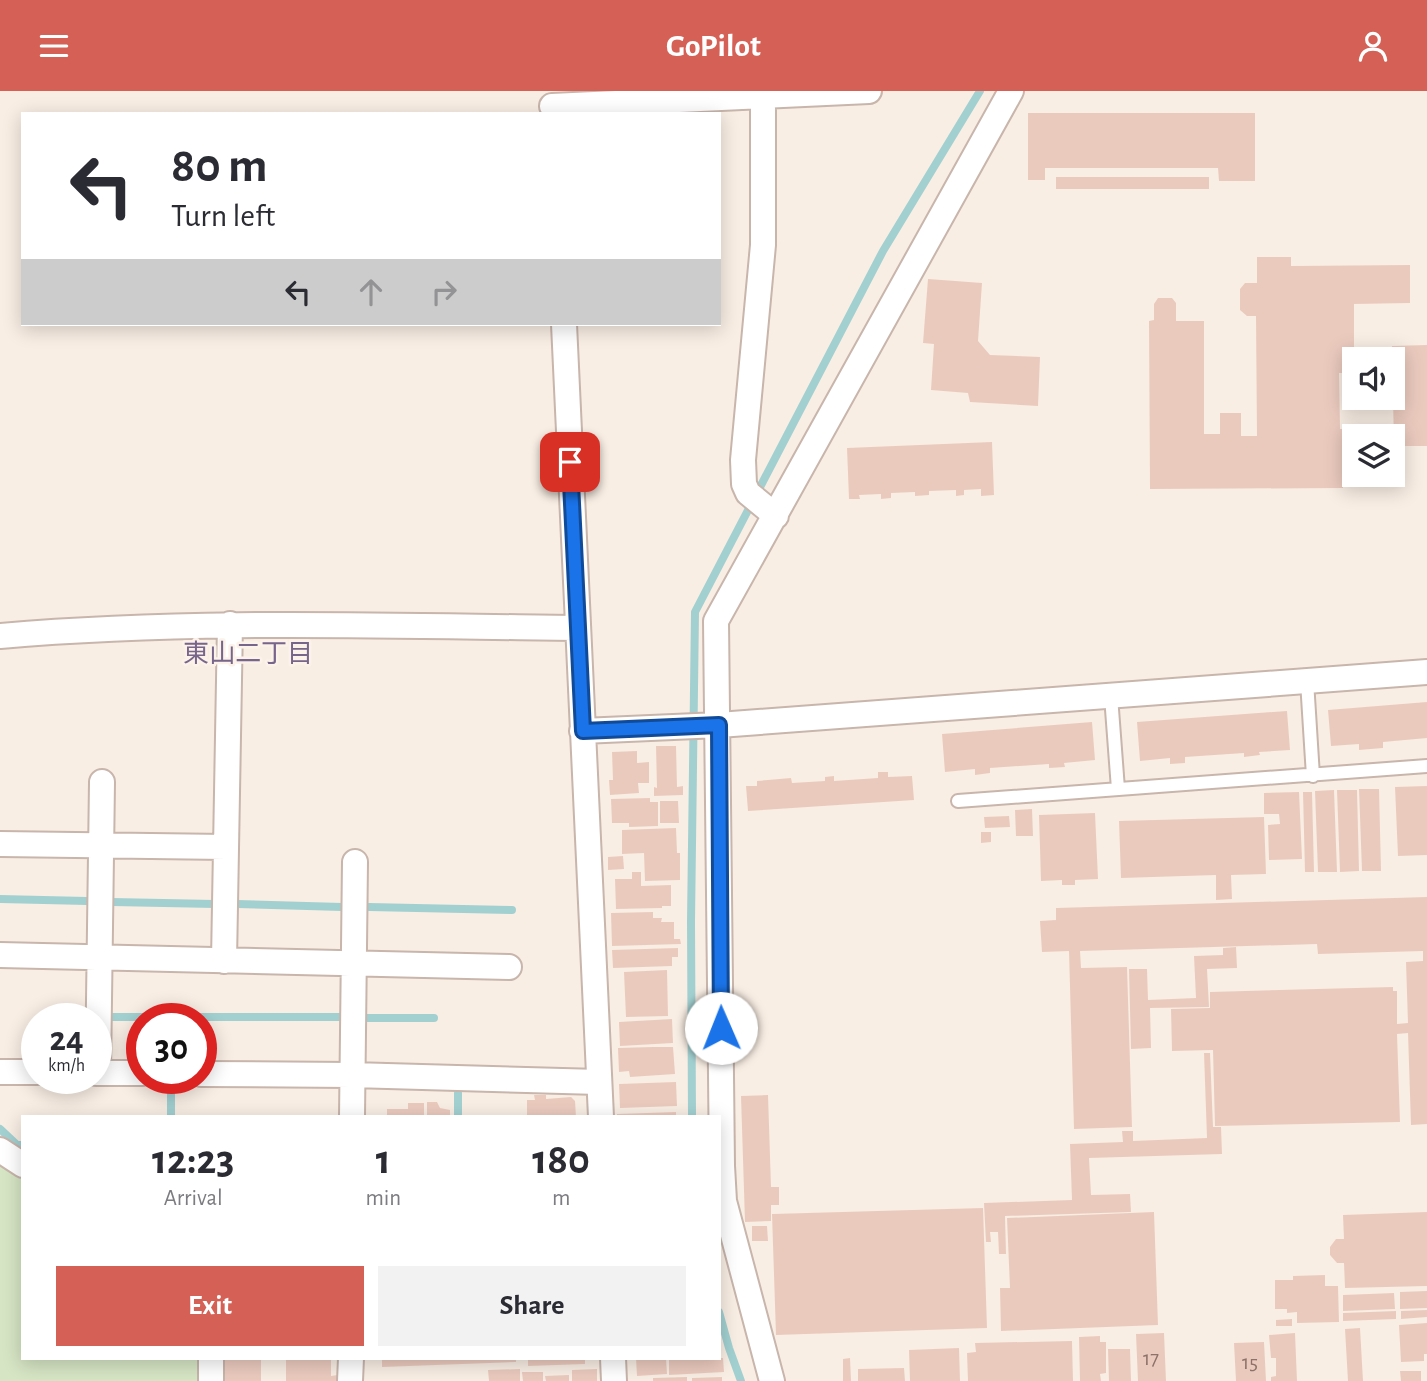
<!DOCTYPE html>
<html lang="en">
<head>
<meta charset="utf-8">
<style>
  :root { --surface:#fff; --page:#f2f2f3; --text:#2b2b33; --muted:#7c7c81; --accent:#d56056 }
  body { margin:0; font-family:"Alegreya Sans","Noto Sans JP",sans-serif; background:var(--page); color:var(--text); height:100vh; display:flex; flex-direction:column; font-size:26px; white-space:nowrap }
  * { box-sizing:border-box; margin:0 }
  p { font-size:23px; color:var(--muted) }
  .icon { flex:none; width:38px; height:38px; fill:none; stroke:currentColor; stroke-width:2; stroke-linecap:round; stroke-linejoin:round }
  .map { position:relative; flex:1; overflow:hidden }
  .drawer { position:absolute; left:21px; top:1024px; width:700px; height:245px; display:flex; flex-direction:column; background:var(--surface); border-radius:0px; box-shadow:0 4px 18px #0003 }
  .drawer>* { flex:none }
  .guide { position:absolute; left:21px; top:21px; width:700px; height:214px; border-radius:0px; box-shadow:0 4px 18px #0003; background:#fff; color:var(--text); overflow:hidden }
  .tools { position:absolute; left:1342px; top:256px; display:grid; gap:14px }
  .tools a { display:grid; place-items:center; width:63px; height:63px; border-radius:0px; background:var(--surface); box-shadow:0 4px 18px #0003; font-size:35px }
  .speed { position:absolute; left:21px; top:912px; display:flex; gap:14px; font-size:35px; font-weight:700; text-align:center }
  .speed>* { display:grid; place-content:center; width:91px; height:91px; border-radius:50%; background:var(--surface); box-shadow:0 4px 18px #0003; line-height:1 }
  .speed small { font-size:18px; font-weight:400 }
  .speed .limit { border:10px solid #d22; background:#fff; color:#111 }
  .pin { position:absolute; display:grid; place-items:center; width:60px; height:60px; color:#fff; margin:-30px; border-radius:14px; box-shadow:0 4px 10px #0006 }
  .me { position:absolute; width:77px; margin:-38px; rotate:359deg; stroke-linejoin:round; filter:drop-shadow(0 0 5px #0008) }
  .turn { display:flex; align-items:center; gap:24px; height:147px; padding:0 35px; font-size:32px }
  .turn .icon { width:91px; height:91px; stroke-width:2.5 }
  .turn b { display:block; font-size:49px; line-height:60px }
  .lanes { display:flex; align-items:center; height:66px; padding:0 35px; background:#0003; justify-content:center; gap:35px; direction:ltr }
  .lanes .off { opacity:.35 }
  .eta { display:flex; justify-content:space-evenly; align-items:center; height:119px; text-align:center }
  .eta b { font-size:42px; font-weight:700; line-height:49px }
  .cta { display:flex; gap:14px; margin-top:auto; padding:14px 35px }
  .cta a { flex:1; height:80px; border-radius:0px; background:var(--accent); color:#fff; font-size:28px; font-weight:700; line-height:80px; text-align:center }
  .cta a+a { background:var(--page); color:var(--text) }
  header { display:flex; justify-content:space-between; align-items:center; height:91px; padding:0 35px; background:var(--accent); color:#fff; font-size:32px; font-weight:700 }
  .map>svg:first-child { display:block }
  .green { fill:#d6e5c4 }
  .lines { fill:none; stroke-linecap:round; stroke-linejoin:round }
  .stream { stroke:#a2d0d1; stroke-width:8 }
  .building { fill:#ebcabe }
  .service-casing { stroke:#c8b5ac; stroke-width:16 }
  .minor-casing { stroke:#c8b5ac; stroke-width:28 }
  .service { stroke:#fff; stroke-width:12 }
  .minor { stroke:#fff; stroke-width:24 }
  .route-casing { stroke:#114b97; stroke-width:18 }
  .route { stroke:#1a73e8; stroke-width:12 }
  .labels { text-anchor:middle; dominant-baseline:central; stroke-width:5; stroke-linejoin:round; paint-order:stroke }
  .number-label { font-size:21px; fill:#8d7269 }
  .neighbourhood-label { font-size:26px; fill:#78658b; stroke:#fdf2e9 }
</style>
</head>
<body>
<header><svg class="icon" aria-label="menu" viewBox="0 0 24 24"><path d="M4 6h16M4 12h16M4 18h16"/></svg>GoPilot<svg class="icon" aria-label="person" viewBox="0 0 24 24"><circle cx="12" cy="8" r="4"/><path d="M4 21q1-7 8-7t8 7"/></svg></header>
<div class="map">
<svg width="1427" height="1290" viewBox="0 0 1427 1290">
  <rect width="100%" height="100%" fill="#f9eee4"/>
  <path class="green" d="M0,1067l23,13v187h183v23h-206z"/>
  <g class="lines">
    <path class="stream" d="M0,808l87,2
      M112,811l103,2
      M237,813l105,3
      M369,816l143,3
      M111,926h230
      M367,927h67
      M171,1026v-31
      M458,1026v-24
      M692,1026l-1,-195 4,-310 188,-361 97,-160
      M0,1038l17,16h6
      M719,1221l10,36 12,33"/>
  </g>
  <path class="building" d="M1028,22h227v68h-36l-1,-13h-173v12h-17z
    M1056,86h153v12h-153z
    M1257,166h34v9l119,-1v38l-56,1v69h-15l1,56h12v54h-9v5l-193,1 -1,-168 5,-1v-16l4,-6h14l4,5v18h28v113h16v-21h21v23h16l-1,-120h-9l-7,-6v-21l5,-6h12z
    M928,188l54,4 -4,58 12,14 50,2 -2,49 -68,-4 -2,-9 -37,-3 3,-46 -11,-1z
    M1427,254v101h-33l-2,-100z
    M992,351l2,53 -13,1v-7l-17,1v5l-8,1v-6l-27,1v4l-14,1v-4l-24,1v5l-10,1v-5l-22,1 1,4h-11l-2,-51z
    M1427,611v36l-44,4v6l-24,2v-6l-28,2 -3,-36z
    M1287,620l3,39 -31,2 1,3 -16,2v-4l-59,4v6l-15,1v-6l-30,3 -3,-39z
    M1092,631l3,38 -31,3 1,4 -16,1v-4l-59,4v5l-15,2v-6l-30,3 -3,-38z
    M656,655h20l1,41 6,-1v9l-29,1v-9l3,1z
    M637,660v12l12,-1v21h-11l1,10 -29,2 -1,-15h4l-1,-28z
    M878,681h10v5l24,-1 2,24 -166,11 -2,-25h11v-5l34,-3 1,5 33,-2v-4l9,-1v5l44,-3z
    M1427,695v69l-29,1 -3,-69z
    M1359,698h20l2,82h-19z
    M1334,699l3,82h-19l-3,-81z
    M1337,699h20l2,81 -19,1z
    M1299,701l3,67 -33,1 -1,-35 12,-1 -1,-10h-15v-21z
    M1303,701h9l2,80h-9z
    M650,707v4h8v24l-29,1v-4h-17l-1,-24z
    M660,710h18l1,22h-19z
    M1032,718l1,27h-17l-1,-26z
    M1095,722l3,66 -23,1v5h-13v-5l-21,1 -2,-66z
    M1009,725l1,11 -25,1 -1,-11z
    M1264,726l2,57 -35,1 1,24 -16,1v-25l-95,3 -2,-57z
    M676,737l1,25h3v27l-35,1 -1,-28 -22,1v-24z
    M981,741h10v10l-10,1z
    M623,765l1,13 -16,1v-13z
    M632,781h9v14l30,-1v21h-9v2l-46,1 -1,-30h17z
    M1427,806v227l-16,1 -3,-92 -11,1 3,88 -185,4 -2,-76 -41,1 -1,-42 39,-1v-16l183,-5v4h4v33l11,-1 -2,-61 17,-1v-10l-105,3 -1,-10 -237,7 1,17 46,-1 5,160 -58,2 -5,-178 -27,1 -2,-31 16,-1v-12z
    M653,821v6h9l-1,4h13v17h6l1,5 -69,2 -1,-33z
    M1236,856l1,21 -30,1 2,38 -59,1 1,40 -20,1 -2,-80h18l1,31 48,-2 -2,-42 29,-1v-7z
    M678,857v9h-6v9l-59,2 -1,-18z
    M667,879l1,46 -42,1 -2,-45z
    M672,928l1,24 -53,3 -1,-24z
    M653,956h20l2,27 -45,3 -1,-6 -10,1 -1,-24z
    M1204,962h6l3,74h8l1,27 -133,4 2,37 39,-1 1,18 -126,4 1,38h-7l-1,-22h-8l1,10h-5l-2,-39 88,-3 -2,-56 53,-2 -1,-11h11v10l74,-3z
    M676,991l1,24 -57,2 -1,-24z
    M534,1004h12v4l25,-2 4,4 1,16h-49v-17h8z
    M768,1004l3,92h8v18h-8v16l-26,1 -4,-126z
    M427,1011h10l3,6 10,2v7h-23z
    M408,1012h16v14h-37v-8h21z
    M676,1021v5h-59v-3z
    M983,1117l4,120 -211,7 -4,-121z
    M1154,1121l4,113 -157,6 -1,-43h10l-3,-70z
    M1427,1121v74l-82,2 -1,-25h-7l-7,-8v-8l6,-8h8l-1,-24z
    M752,1135h15l1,15h-16z
    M1325,1184v11h13l1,36 -42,1v-11l-10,1v-4h-12v-29h18v-4z
    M1427,1200v17l-27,1v-17z
    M1394,1202l1,16 -52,2v-16z
    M1427,1219v7l-26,2v-8z
    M1396,1220v8l-53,2v-8z
    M1292,1228v7h-16v-6z
    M1427,1232v31h-3v7l-23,1 -2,-37z
    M1360,1237l3,53h-15l-3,-52z
    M1164,1242l2,48h-28l-2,-47z
    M1295,1242l2,48h-26v-4l5,-1v-18h-5l-2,-23z
    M1100,1245v6h6v31l-6,1 1,7h-21l-1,-44z
    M1072,1250l1,40h-105l-1,-28 9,-1 -1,-9z
    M1264,1251l2,39h-30l-2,-38z
    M959,1257l1,33h-50l-1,-31z
    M1108,1258h22l1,32h-22z
    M225,1267h36v23h-36z
    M286,1267h45v18l7,-1v6h-52z
    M382,1267h134v4l-134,5z
    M528,1267h57v6l-57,2z
    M636,1267h30l1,16 -30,2z
    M669,1267h54l1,14 -55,3z
    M850,1267l1,23h-8v-22z
    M904,1277l1,13h-47v-12z
    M520,1278v12h-31l-1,-11z
    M597,1278v12h-25v-11z
    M1400,1280h21v10h-20z
    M522,1281h21v9h-20z
    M569,1284v6h-23l-1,-5z
    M687,1286v4h-34v-3z
    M722,1286v4h-30v-3z"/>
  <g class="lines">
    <defs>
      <path id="service" d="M1307,590l6,95
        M1111,605l7,93
        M958,710l469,-35"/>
      <path id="minor" d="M763,5v149l-20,215 1,24 4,9 28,23
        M552,15l317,-15
        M564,233l37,793
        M0,545c192,-17 385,-10 577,-8
        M582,640l137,-6 708,-53
        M0,753l226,3
        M0,864l509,12
        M224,870l6,-337
        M0,981h37
        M96,982h46
        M98,982l4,-291
        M201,983l151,1 247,7
        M352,1026l3,-255
        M0,1059l23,15
        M613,1267l1,23
        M211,1290v-23
        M350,1290l1,-23
        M772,1290l-48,-180 -2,-35 -6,-545 295,-530"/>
    </defs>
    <use href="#service" class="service-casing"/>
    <use href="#minor" class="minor-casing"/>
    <use href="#service" class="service"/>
    <use href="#minor" class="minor"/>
  </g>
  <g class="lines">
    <defs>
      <path id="route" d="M570,371l13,269 136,-6 2,303"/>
    </defs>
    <use href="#route" class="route-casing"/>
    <use href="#route" class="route"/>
  </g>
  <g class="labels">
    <g class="number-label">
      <text x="1151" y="1267">17</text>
      <text x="1250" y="1271">15</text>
    </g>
    <g class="neighbourhood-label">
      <text x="248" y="563">東山二丁目</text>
    </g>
  </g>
</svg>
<div class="tools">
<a><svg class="icon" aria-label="sound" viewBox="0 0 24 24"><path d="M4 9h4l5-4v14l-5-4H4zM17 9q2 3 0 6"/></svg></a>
<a><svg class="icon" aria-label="layers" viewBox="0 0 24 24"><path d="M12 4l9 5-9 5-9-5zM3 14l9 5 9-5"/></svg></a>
</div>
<div class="speed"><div>24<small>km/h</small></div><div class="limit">30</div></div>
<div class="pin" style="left:570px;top:371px;background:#d93025"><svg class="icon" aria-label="arrive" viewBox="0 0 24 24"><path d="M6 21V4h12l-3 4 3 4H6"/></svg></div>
<svg class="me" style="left:721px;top:937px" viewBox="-20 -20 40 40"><circle r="19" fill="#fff"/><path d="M0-13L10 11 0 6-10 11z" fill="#1a73e8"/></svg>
<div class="guide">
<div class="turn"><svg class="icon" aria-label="left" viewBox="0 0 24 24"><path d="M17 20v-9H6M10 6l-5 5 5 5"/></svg><div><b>80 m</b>Turn left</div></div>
<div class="lanes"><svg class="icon" aria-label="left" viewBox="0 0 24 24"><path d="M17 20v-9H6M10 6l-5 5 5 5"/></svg><svg class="icon off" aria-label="ahead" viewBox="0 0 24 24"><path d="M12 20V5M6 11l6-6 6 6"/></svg><svg class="icon off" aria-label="right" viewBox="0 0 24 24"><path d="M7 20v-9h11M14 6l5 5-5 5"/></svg></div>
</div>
<section class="drawer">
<div class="eta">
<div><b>12:23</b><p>Arrival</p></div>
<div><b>1</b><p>min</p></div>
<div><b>180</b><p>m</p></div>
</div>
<div class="cta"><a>Exit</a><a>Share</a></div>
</section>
</div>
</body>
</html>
